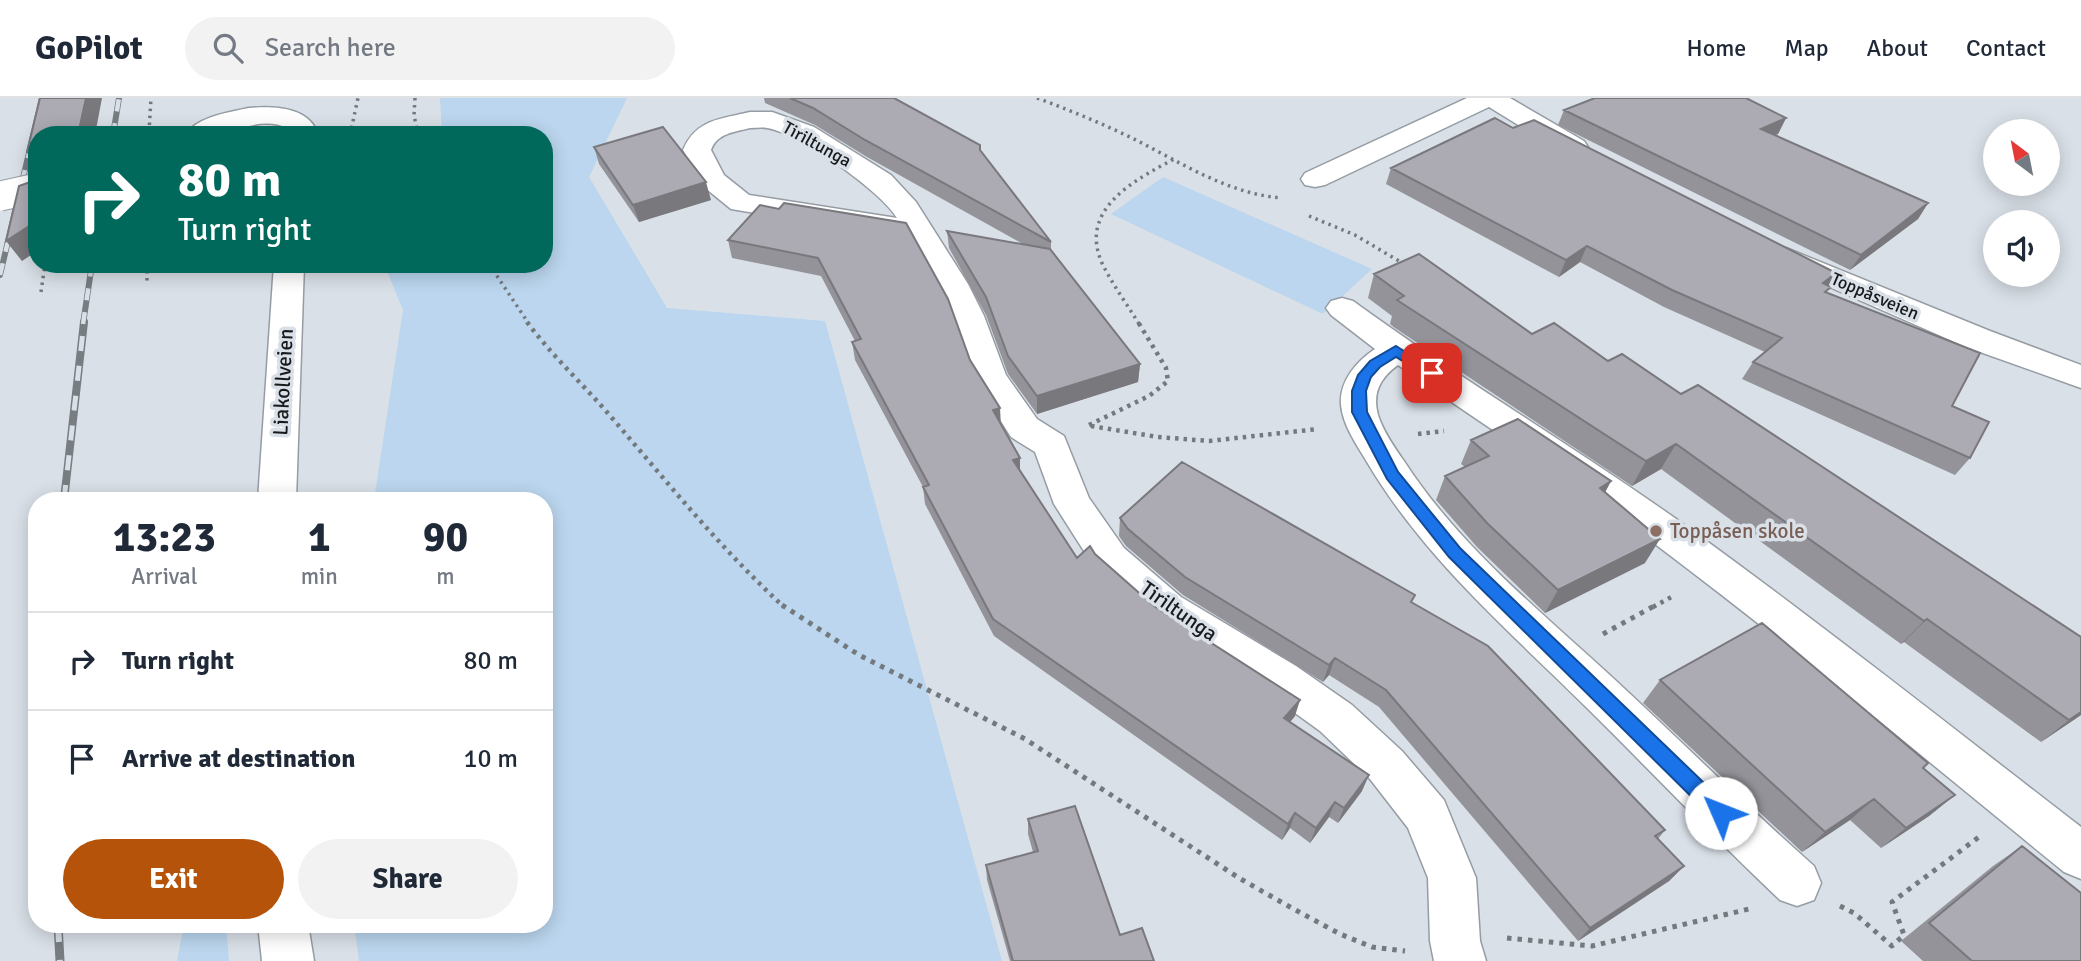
<!DOCTYPE html>
<html lang="en">
<head>
<meta charset="utf-8">
<style>
  :root { --surface:#fff; --page:#f2f2f3; --text:#1f2937; --muted:#747a83; --line:#e0e1e3; --accent:#b45309 }
  body { margin:0; font-family:Signika,sans-serif; background:var(--page); color:var(--text); height:100vh; display:flex; flex-direction:column; font-size:26px; white-space:nowrap }
  * { box-sizing:border-box; margin:0 }
  p { font-size:23px; color:var(--muted) }
  .icon { flex:none; width:38px; height:38px; fill:none; stroke:currentColor; stroke-width:2; stroke-linecap:round; stroke-linejoin:round }
  .map { position:relative; flex:1; overflow:hidden }
  .drawer { position:absolute; left:28px; top:394px; width:525px; height:441px; display:flex; flex-direction:column; background:var(--surface); border-radius:28px; box-shadow:0 4px 18px #0003 }
  .drawer>* { flex:none }
  .hud { position:absolute; left:28px; top:28px; width:525px; height:147px; border-radius:28px; box-shadow:0 4px 18px #0003; background:#00695c; color:#fff; overflow:hidden }
  .needle { width:46px; rotate:328deg }
  .buttons { position:absolute; left:1983px; top:21px; display:grid; gap:14px }
  .buttons a { display:grid; place-items:center; width:77px; height:77px; border-radius:50%; background:var(--surface); box-shadow:0 4px 18px #0003; font-size:35px }
  .pin { position:absolute; display:grid; place-items:center; width:60px; height:60px; color:#fff; margin:-30px; border-radius:14px; box-shadow:0 4px 10px #0006 }
  .me { position:absolute; width:77px; margin:-38px; rotate:314deg; stroke-linejoin:round; filter:drop-shadow(0 0 5px #0008) }
  .turn { display:flex; align-items:center; gap:24px; height:147px; padding:0 35px; font-size:32px }
  .turn .icon { width:91px; height:91px; stroke-width:2.5 }
  .turn b { display:block; font-size:49px; line-height:60px }
  .eta { display:flex; justify-content:space-evenly; align-items:center; height:119px; text-align:center }
  .eta b { font-size:42px; font-weight:700; line-height:49px }
  .cta { display:flex; gap:14px; margin-top:auto; padding:14px 35px }
  .cta a { flex:1; height:80px; border-radius:42px; background:var(--accent); color:#fff; font-size:28px; font-weight:700; line-height:80px; text-align:center }
  .cta a+a { background:var(--page); color:var(--text) }
  ul { padding:0; list-style:none }
  li { display:flex; align-items:center; gap:21px; height:98px; padding:0 35px; border-top:2px solid var(--line) }
  li div { flex:1 }
  li b { display:block; font-size:26px }
  li em { font-style:normal }
  header { display:flex; align-items:center; gap:42px; box-sizing:border-box; height:98px; padding:0 35px; background:var(--surface); border-bottom:2px solid var(--line) }
  header strong { font-size:33px }
  nav { display:flex; gap:38px; margin-inline-start:auto; font-size:24px }
  .search { width:490px; height:63px; background:var(--page); display:flex; align-items:center; gap:18px; box-sizing:border-box; padding:0 24px; border-radius:38px; color:var(--muted); font-size:26px }
  .map>svg:first-child { display:block }
  .green { fill:#bbd6ee }
  .lines { fill:none; stroke-linecap:round; stroke-linejoin:round }
  .minor-casing { stroke:#959ca3; stroke-width:3 }
  .path-far2 { stroke:#74797e; stroke-width:3.5; stroke-dasharray:2.5 4.5; stroke-linecap:butt }
  .path-far1 { stroke:#74797e; stroke-width:4.5; stroke-dasharray:3.5 5; stroke-linecap:butt }
  .path { stroke:#74797e; stroke-width:5; stroke-dasharray:4.5 6; stroke-linecap:butt }
  .minor { fill:#fff; fill-rule:evenodd }
  .rail-far2-casing { stroke:#787d82; stroke-width:6 }
  .rail-far1-casing { stroke:#787d82; stroke-width:8 }
  .rail-casing { stroke:#787d82; stroke-width:9 }
  .rail-far2 { stroke:#d9e0e7; stroke-width:4.5; stroke-dasharray:12; stroke-linecap:butt }
  .rail-far1 { stroke:#d9e0e7; stroke-width:5; stroke-dasharray:15; stroke-linecap:butt }
  .rail { stroke:#d9e0e7; stroke-width:6; stroke-dasharray:18; stroke-linecap:butt }
  .minor-bridge-casing { stroke:#959ca3; stroke-width:31; stroke-linecap:butt }
  .minor-bridge { stroke:#fff; stroke-width:29 }
  .wall { fill:#94939a }
  .shaded-wall { fill:#78787d }
  .building { fill:#acabb3; stroke:#78787d; stroke-width:2 }
  .route { fill:#1a73e8; stroke:#114b97; stroke-width:2 }
  .education-dot { fill:#8d6e63; stroke:#d9e0e7; stroke-width:2.5 }
  .labels { text-anchor:middle; dominant-baseline:central; stroke-width:7; stroke-linejoin:round; paint-order:stroke }
  .far-street-label { font-size:18px; fill:#17191c; stroke:#d9e0e7 }
  .street-label { font-size:21px; fill:#17191c; stroke:#d9e0e7 }
  .education-label { font-size:21px; fill:#785e54; stroke:#d9e0e7; text-anchor:start }
</style>
</head>
<body>
<header>
<strong>GoPilot</strong>
<div class="search"><svg class="icon" aria-label="search" viewBox="0 0 24 24"><circle cx="10" cy="10" r="6"/><path d="M15 15l6 6"/></svg>Search here</div>
<nav><a>Home</a><a>Map</a><a>About</a><a>Contact</a></nav>
</header>
<div class="map">
<svg width="2081" height="863" viewBox="0 0 2081 863">
  <rect width="100%" height="100%" fill="#d9e0e7"/>
  <path class="green" d="M440,0h187l-38,79 78,131 158,13 177,640h-643l-5,-37h190v-424h-170l29,-190 -19,-46h160v-129h-110l8,-3z
    M1163,79l209,92 -49,45 -212,-100z
    M184,826h42l3,37h-52z"/>
  <g class="lines">
    <defs>
      <path id="minor" d="M1467,0h43l74,43 4,6 -4,6 -10,2 -10,-2 -75,-46 -164,78 -10,2 -10,-2 -4,-6 4,-6z
        M249,10c26,-2 61,-1 69,27h-27l-1,-6c-26,-13 -46,0 -71,5 -10,3 -24,1 -34,1 12,-18 44,-23 64,-27z
        M750,14h22l42,15 77,48 25,27 52,82 16,32 22,59 31,44 27,17 25,62 35,50 57,49 115,69 56,39 50,46 42,49 32,78 4,63 6,20h-52l-4,-20 -2,-63 -20,-50 -38,-49 -50,-48 -54,-39 -113,-71 -57,-51 -42,-66 -19,-52 -24,-15 -38,-60 -21,-61 -43,-78 -178,-29 -27,-22 -21,-37c13,-31 38,-31 67,-38zM750,30c6,0 12,-1 17,0 32,5 114,63 130,90l-148,-23 -25,-20 -13,-25c6,-17 24,-18 39,-22z
        M1786,150l204,83 91,34v23l-115,-41 -191,-84 -4,-6 4,-6z
        M274,166h30l-8,236h-38z
        M1342,200l11,3c108,79 224,147 333,225 134,97 264,200 395,301v52l-17,-7c-134,-109 -267,-221 -405,-325 -85,-64 -174,-121 -261,-182 -18,13 -26,28 -20,50 5,16 16,32 26,46 55,85 135,149 209,217 67,62 132,127 201,188l7,17 -7,17 -17,6 -17,-6c-67,-63 -130,-130 -195,-194 -79,-78 -161,-148 -218,-244 -10,-17 -24,-36 -26,-57 -2,-24 16,-44 34,-56l-44,-34 -5,-7 5,-7z
        M258,826h50l6,37h-52z"/>
    </defs>
    <use href="#minor" class="minor-casing"/>
    <path class="path-far2" d="M415,0l-1,17 4,20
      M1037,0c32,12 64,25 95,40 48,24 96,56 150,60
      M149,34l2,-34
      M350,37l8,-37
      M1309,118l46,19 49,29
      M147,166v17
      M489,166l40,60
      M41,194l4,-28
      M1139,226c-12,-20 -27,-40 -37,-61 -24,-54 33,-83 72,-104"/>
    <path class="path-far1" d="M527,224c26,35 57,63 85,96 56,65 109,131 172,189
      M1089,327l60,-29 19,-15 -2,-13 -28,-46
      M1091,328l67,11 51,4 109,-12
      M1418,336l26,-3
      M1653,509l22,-12"/>
    <path class="path" d="M782,507l77,50 166,84 214,139 51,29 50,27 32,13 33,4
      M1603,536l53,-29
      M1840,808l14,7 38,33 12,-11 -12,-33 87,-65
      M1507,840l85,8 157,-37"/>
    <use href="#minor" class="minor"/>
    <defs>
      <path id="rail-far2" d="M113,37l6,-37
        M0,177l42,-177
        M83,226l9,-60"/>
      <path id="rail-far1" d="M64,402l20,-178"/>
      <path id="rail" d="M58,826l2,37"/>
    </defs>
    <use href="#rail-far2" class="rail-far2-casing"/>
    <use href="#rail-far1" class="rail-far1-casing"/>
    <use href="#rail" class="rail-casing"/>
    <use href="#rail-far2" class="rail-far2"/>
    <use href="#rail-far1" class="rail-far1"/>
    <use href="#rail" class="rail"/>
    <defs>
      <path id="minor-bridge" d="M0,98l37,-8"/>
    </defs>
    <use href="#minor-bridge" class="minor-bridge-casing"/>
    <use href="#minor-bridge" class="minor-bridge"/>
  </g>
  <path class="wall" d="M40,0l-3,67 -10,-13z
    M764,0h130l87,53 70,91v9l89,113 -2,18 -101,32 -29,-40 -22,-59 -37,-67 -2,-17 76,13 -156,-87 -52,-32 -50,-22z
    M1564,12l222,8 -8,16 -3,1 153,68 -10,16 -68,51 -292,-145z
    M1513,30l323,145 -8,13 -1,7 125,113 18,52 -15,17 -213,-96 11,-17 12,-10 -101,-45 -84,-45 -21,15 -173,-93 5,-16z
    M594,49l117,53 -72,22 -40,-58z
    M760,107l210,155 31,65 19,46 57,87 18,-4 59,52 141,110 -5,6 72,69 -24,32 -9,-6 -19,26 -20,-15 -8,12 -288,-204 -69,-132 -2,-17 -68,-127 -3,-18 3,-1 -34,-65 -89,-18 -4,-18z
    M1374,176l158,60 549,381 -40,27 -137,-100 -3,2 -240,-175 -29,17 -237,-158 -5,-4 2,-8 -24,-18z
    M1471,342l140,41 -6,11 40,71 -100,50 -68,-66 -41,-47 9,-24 20,-9 -4,-3z
    M1120,420l292,84 253,228 -7,9 26,27 -15,15 -91,60 -199,-234 -50,-32 -6,7 -140,-87 -57,-49 -7,-10z
    M1660,582l263,88 32,27 -26,21 -48,32 -31,-28 -48,32 -159,-149z
    M1028,721l92,116 34,26h-144l-23,-81 -1,-15 47,-13 -5,-18z
    M2022,748l59,115h-158l-22,-20 92,-75z"/>
  <path class="shaded-wall" d="M86,0h16l-7,37h-17z
    M1786,20l-8,16 -25,10 8,-15z
    M706,84l5,18 -72,22 -6,-17z
    M1928,105l-10,16 -68,51 11,-15z
    M37,123v30l-15,10 -16,-20z
    M1587,148l-7,16 -21,15 7,-17z
    M1836,175l-10,17 -3,-7z
    M1140,266l-2,18 -101,32v-18z
    M1000,310l1,18 -8,-16z
    M1676,346l-15,25 -29,17 14,-25z
    M1020,360v18l-7,-16z
    M1611,383l-13,25 2,-18z
    M1660,441l-15,24 -100,50 13,-23z
    M1927,521l-23,23 -3,2 23,-23z
    M1335,560l-6,17 -6,7 6,-17z
    M1300,602l-5,16 -16,19 5,-17z
    M2081,614v3l-40,27 28,-22z
    M1369,677l-7,16 -24,32 6,-15z
    M1955,697l-26,21 -48,32 25,-20z
    M1874,701l-24,21 -48,32 23,-20z
    M1335,704l-6,15 -19,26 6,-15z
    M1295,715l-5,15 -8,12 6,-16z
    M1684,768l-15,15 -91,60 12,-13z"/>
  <path class="building" d="M40,0h46l-8,37h-41v28l-1,-6 -9,-5z
    M790,0h104l86,47v5l71,92 -186,-102 -52,-32z
    M1595,0h151l40,20 -25,11 167,74 -67,52 -297,-145z
    M1495,20l18,10 21,-8 302,153 -13,10 8,4 -6,5 155,61 -28,53 37,16 -19,36 -217,-96 29,-24 -110,-48 -85,-44 -21,14 -175,-92z
    M663,29l43,55 -73,23 -39,-58z
    M37,78v45l-31,20 13,-55 14,-5z
    M784,105l122,20 42,76 22,61 30,48 -7,2 27,48 -7,2 64,98 13,-12 5,8 59,52 146,94 -16,18 85,57 -25,33 -9,-6 -19,26 -21,-15 -7,11 -295,-205 -70,-132 6,-2 -77,-143 9,-3 -43,-81 -90,-18 32,-35 19,4z
    M947,133l103,18 90,115 -103,32 -29,-40 -22,-59z
    M1419,156l113,80 22,-11 54,38 14,-7 59,40 17,-9 383,252v75l-12,8 -142,-101 -3,2 -248,-177 -30,17 -243,-157 -6,-4 7,-4 -30,-22z
    M1518,321l93,62 -11,7 60,51 -102,51 -71,-67 -42,-47 44,-20 -18,-16z
    M1182,364l233,133 -4,7 77,44 177,184 -10,6 29,30 -94,62 -204,-238 -51,-32 -6,7 -144,-88 -57,-48 -8,-11z
    M1762,525l166,140 -5,5 32,27 -49,33 -32,-29 -49,33 -165,-152z
    M1075,708l45,129 22,-7 12,33h-141l-27,-96 52,-14 -10,-32z
    M2022,748l59,47v68h-109l-43,-38z"/>
  <path class="route" d="M1396,248l43,27 -7,4 -5,-1 -31,-19 -16,10 -9,10 -5,14 1,21 31,60 62,76 268,258 3,7 -3,6 -7,2 -7,-2 -265,-262 -62,-78 -35,-67v-21l6,-16 12,-14z"/>
  <circle class="education-dot" cx="1656" cy="433" r="7"/>
  <g class="labels">
    <g class="far-street-label">
      <text transform="translate(817 46) rotate(29)">Tiriltunga</text>
      <text transform="translate(1875 198) rotate(23)">Toppåsveien</text>
    </g>
    <g class="street-label">
      <text transform="translate(283 284) rotate(-87)">Liakollveien</text>
      <text transform="translate(1179 513) rotate(35)">Tiriltunga</text>
    </g>
    <g class="education-label">
      <text x="1670" y="433">Toppåsen skole</text>
    </g>
  </g>
</svg>
<div class="buttons">
<a><svg class="needle" viewBox="-14 -14 28 28"><path d="M0-13l5 13h-10z" fill="#e53935"/><path d="M0 13l5-13h-10z" fill="#747a83"/></svg></a>
<a><svg class="icon" aria-label="sound" viewBox="0 0 24 24"><path d="M4 9h4l5-4v14l-5-4H4zM17 9q2 3 0 6"/></svg></a>
</div>
<div class="pin" style="left:1432px;top:275px;background:#d93025"><svg class="icon" aria-label="arrive" viewBox="0 0 24 24"><path d="M6 21V4h12l-3 4 3 4H6"/></svg></div>
<svg class="me" style="left:1721px;top:715px" viewBox="-20 -20 40 40"><circle r="19" fill="#fff"/><path d="M0-13L10 11 0 6-10 11z" fill="#1a73e8"/></svg>
<div class="hud">
<div class="turn"><svg class="icon" aria-label="right" viewBox="0 0 24 24"><path d="M7 20v-9h11M14 6l5 5-5 5"/></svg><div><b>80 m</b>Turn right</div></div>
</div>
<section class="drawer">
<div class="eta">
<div><b>13:23</b><p>Arrival</p></div>
<div><b>1</b><p>min</p></div>
<div><b>90</b><p>m</p></div>
</div>
<ul>
<li><svg class="icon" aria-label="right" viewBox="0 0 24 24"><path d="M7 20v-9h11M14 6l5 5-5 5"/></svg><div><b>Turn right</b></div><em>80 m</em></li>
<li><svg class="icon" aria-label="arrive" viewBox="0 0 24 24"><path d="M6 21V4h12l-3 4 3 4H6"/></svg><div><b>Arrive at destination</b></div><em>10 m</em></li>
</ul>
<div class="cta"><a>Exit</a><a>Share</a></div>
</section>
</div>
</body>
</html>
